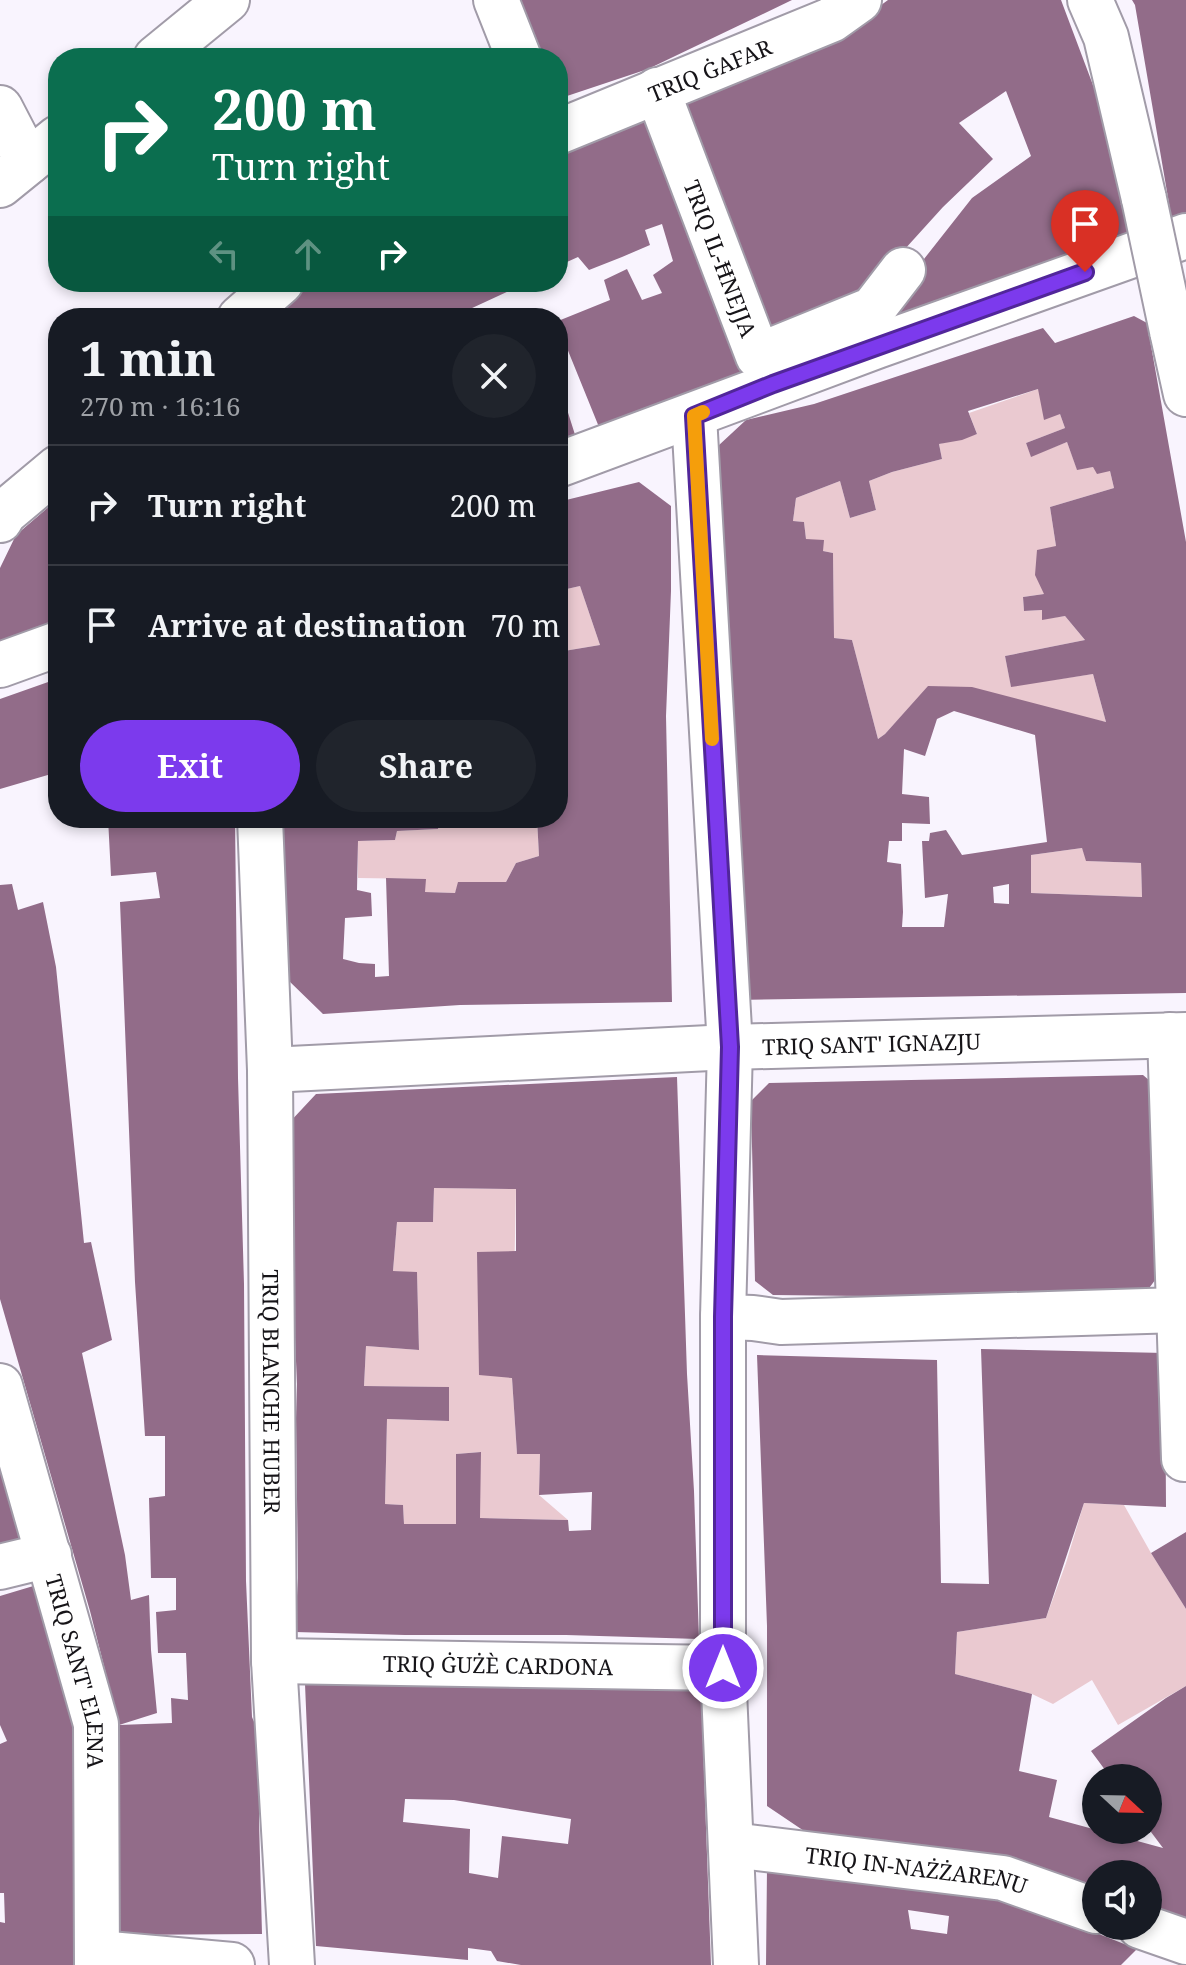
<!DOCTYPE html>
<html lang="en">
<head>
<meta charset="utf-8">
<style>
  :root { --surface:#171b24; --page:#20242c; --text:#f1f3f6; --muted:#9ea1a6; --line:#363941; --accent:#7c3aed }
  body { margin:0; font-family:"Noto Serif",serif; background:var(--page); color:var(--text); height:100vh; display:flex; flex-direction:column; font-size:30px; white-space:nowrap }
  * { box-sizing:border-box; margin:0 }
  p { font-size:26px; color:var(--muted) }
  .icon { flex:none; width:44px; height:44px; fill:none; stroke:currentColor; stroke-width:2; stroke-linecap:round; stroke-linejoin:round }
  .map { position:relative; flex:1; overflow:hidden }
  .sheet { position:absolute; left:48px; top:308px; width:520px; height:520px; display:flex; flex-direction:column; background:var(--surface); border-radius:32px; box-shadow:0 4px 12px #0003 }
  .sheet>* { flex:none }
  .top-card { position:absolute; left:48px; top:48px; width:520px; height:244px; border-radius:32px; box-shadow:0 4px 12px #0003; background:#0b6e4f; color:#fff; overflow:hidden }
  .needle { width:52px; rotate:112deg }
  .tools { position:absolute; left:1082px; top:1764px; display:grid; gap:16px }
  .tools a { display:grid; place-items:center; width:80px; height:80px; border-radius:50%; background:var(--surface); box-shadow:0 4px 12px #0003; font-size:40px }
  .pin { position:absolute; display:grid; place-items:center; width:68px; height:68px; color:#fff; margin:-82px -34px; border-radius:50% 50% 50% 0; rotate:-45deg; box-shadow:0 0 8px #0007 }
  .pin .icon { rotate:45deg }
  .me { position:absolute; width:88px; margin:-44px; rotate:0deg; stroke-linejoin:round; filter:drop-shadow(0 0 6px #0008) }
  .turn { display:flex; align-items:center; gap:28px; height:168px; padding:0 32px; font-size:36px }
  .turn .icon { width:104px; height:104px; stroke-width:2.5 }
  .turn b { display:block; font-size:56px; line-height:68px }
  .lanes { display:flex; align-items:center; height:76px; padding:0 32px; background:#0003; justify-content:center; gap:40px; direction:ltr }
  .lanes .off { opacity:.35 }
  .round { display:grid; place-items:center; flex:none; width:84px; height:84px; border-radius:42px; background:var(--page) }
  .overview { display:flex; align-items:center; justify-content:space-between; height:136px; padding:0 32px }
  h1 { font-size:48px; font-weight:700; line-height:60px }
  .primary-button { display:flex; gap:16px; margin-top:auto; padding:16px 32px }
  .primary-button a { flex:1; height:92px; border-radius:48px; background:var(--accent); color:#fff; font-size:32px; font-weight:700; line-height:92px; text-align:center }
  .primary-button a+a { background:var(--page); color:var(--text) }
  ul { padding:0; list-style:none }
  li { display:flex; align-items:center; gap:24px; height:120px; padding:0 32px; border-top:2px solid var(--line) }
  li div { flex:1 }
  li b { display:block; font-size:30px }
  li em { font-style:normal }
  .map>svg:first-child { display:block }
  .green { fill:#eac9d0 }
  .building { fill:#926c89; fill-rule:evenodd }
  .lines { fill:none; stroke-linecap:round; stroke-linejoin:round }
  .minor-casing { stroke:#a19ba8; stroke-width:48 }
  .minor { stroke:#fff; stroke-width:44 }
  .minor-bridge-casing { stroke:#a19ba8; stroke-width:48; stroke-linecap:butt }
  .minor-bridge { stroke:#fff; stroke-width:44 }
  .route-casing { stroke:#51269a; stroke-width:20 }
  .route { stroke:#7c3aed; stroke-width:14 }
  .slow { stroke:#f59e0b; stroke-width:14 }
  .labels { text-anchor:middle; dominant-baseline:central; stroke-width:6; stroke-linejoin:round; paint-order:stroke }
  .street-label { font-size:22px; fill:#161418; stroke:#f9f4fe }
</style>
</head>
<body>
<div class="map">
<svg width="1186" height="1965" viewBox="0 0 1186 1965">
  <rect width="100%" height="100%" fill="#f9f4fe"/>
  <path class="green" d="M1038,389l22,25 5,14 -39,15 5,13 36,-14 10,27 16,-2 17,4 4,17 -64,19 6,39 -12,48 -21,3 1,14 18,-1v9l23,-3 20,24 -80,16 6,30 82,-12 13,48 -177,-36 -44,48 -7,5 -26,-99 -18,-2 -1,-85 -10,-2 -17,-12 -2,-17 -11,-1 3,-23 44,-17 10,37 26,-8 -7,-29 23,-9 50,-13 -3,-15 38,-10 -8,-21z
    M580,586l20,59 -42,7v-61z
    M478,818h59l2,38 -23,7 -10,19h-47l-4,11 -30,-1v-13l-67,-1v-37l37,-1 2,-9 41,-2 1,-6 38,1z
    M1082,848l5,13 54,2 1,34 -111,-4v-38z
    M434,1188l82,1 -4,189 5,76h23l-1,41 29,25 -88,-2v-66l-24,2v70h-52l-1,-19 -18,-1 2,-85 62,2 -1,-34 -84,-1 2,-40 53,4 -2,-77 -24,-2 4,-49h36z
    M1084,1503l40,2 27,48 35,56v77l-68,39 -26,-45 -39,24 -21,-10 -77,-20 2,-42 89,-14 20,-55z"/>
  <path class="building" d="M514,0h278l-144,69 -90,30v-41h-26z
    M888,0h173l47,125 23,107 -200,70 -47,20 29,-49 59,-75 59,-42 -25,-65 -47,32 34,36 -50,48 -87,96 -79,39 -61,-150 -36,-96 148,-52z
    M1132,0h54v216l-14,5 -37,-216z
    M652,114l99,262 -150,56 -43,-106v-5l52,-21 -6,-20 23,-11 15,31 20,-7 -9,-18 20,-14 -11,-37 -17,6 5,15 -28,12 -33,13 -11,-13 -20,9v-120z
    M303,282h225l-58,27 -27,9h-177z
    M1134,316l13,7 39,219v451l-451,7 -16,-382 -1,-172 28,-26 68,-16 229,-76 12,15zM1038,389l6,31 16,-6 5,14 -39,15 5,14 36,-15 10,28 16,-3 4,7 13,-3 4,17 -64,19 6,39 -19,4 -2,25 9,19 -21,3 1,14 18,-1v10l23,-4 20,24 -80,16 6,31 82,-13 13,48 -134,-35 -44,-1 -43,48 -7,5 -26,-99 -18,-2 -1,-85 -10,-2 1,-11 -18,-1 -2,-17 -11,-1 3,-23 44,-17 10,37 26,-8 -7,-29 23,-9 50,-13 -3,-15 23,-4 15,-6 -9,-23zM954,711l81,24 12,107 -85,13 -16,-25 -16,3 -1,8h-7l3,57 23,-4 -4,33h-42l1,-15 -2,-48 -14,-2 2,-21h13v-18l28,1 -1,-27 -27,-3 2,-45 21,7 12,-37zM1082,848l4,13 55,2 1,34 -111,-4v-38zM1009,884v20l-15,-1 -1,-16z
    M558,381l19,60 -19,7z
    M639,482l32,24v85l-5,125 6,286 -212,3 -137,9 -36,-35 -11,-161h202l-1,6 -38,-1 -1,6 -41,2 -2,9 -37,1 -1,49 14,3 1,23 -27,2 -2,41 16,4 16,1v13l14,-1 -3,-98 40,1 -1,13 30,1 3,-11h48l10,-19 23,-7 -2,-38h21v-166l42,-7 -20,-59 -22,5v-89z
    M58,499v128l-58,21v-80l16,-33z
    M58,663v109l-58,17v-90l51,-18 -2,-14z
    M108,818h127l3,260 6,206 2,297 6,136 9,22 -2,81 3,114 -142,1 -1,-210 -29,-114 -90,-312v-414l12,-1 6,26 25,-8 13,65 28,276 7,-1 21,98 -30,13 43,202 6,45 18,-5 2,55 6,63 -38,12 53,-2 -1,-25 17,2 -2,-47h-28l-2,-41 20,-2v-32h-25l-2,-80 16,-2v-60h-20l-10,-154 -15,-380 40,-4 -4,-26 -45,4z
    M1143,1075l14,12 7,181 -23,31 -368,-4 -18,-14 -4,-180 18,-18z
    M677,1077l10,297 7,117 5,148 -133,-4h-161l-110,-3 3,-54 -2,-160 1,-34 -7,-163 -2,-97 28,-30zM434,1188l82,1v62l-39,1 2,123 33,3 5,76h23l-1,41 53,-3 -1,38 -22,1 -1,-11 -88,-2 1,-66 -25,2v70h-52l-1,-19 -18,-1 2,-85 62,2v-34l-85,-1 2,-40 53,4 -2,-78 -24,-1 4,-49h36z
    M981,1349l184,4 1,154 -82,-4 -38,115 -89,14 -2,42 77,20 -13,77 38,9 -8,37 114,31 -15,-20v-50h-37l-20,-27 75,-53 20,-12v239l-38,-14v-37h-52v19l-283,-56 -46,-31v-180l-10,-271 180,5 4,223 48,1z
    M0,1459l24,84 -24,6z
    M1186,1532v77l-35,-56z
    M40,1584l35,135 5,246h-80v-43l5,1 -1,-30h-4v-149l7,-3 -7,-16v-129z
    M419,1682l282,7 10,276h-190l-24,-4 -6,-10 -23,-3v12l-152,-14 -11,-262zM405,1799l49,1 117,19 -3,25 -66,-8 -4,42 -29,-5 1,-44 -67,-7z
    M767,1868l71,2 192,37 107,42 -16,16h-355zM908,1910l41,6 -2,18 -36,-5z"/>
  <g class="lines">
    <defs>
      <g id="minor">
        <path d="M496,0l23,58"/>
        <path d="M1090,0l16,37 38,162"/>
        <path d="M156,58l71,-58"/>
        <path id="s1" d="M657,90l101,266 115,-47 30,-39"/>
        <path d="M0,108l28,54"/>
        <path id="s2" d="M558,132l273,-112 28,-20"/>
        <path d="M0,185l58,-47"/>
        <path d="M240,318l41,-36"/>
        <path d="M1172,331l14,63"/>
        <path d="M694,416l36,631 -7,270v351l13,297"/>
        <path d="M558,465l319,-119 309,-110"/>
        <path d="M0,520l4,-7 54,-45"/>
        <path d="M0,665l58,-21"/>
        <path id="s3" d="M260,818l10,252 4,591 18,304"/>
        <path d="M1170,1035l14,424"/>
        <path id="s4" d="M270,1070l460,-23 456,-12"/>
        <path d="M723,1317l30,1 28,4 398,-12"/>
        <path id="s5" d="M0,1386l96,338 1,241"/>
        <path d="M0,1567l49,-12"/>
        <path id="s6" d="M274,1661l449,7"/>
        <path id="s7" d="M732,1845l271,33 93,33"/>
        <path d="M1140,1926l46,16"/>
        <path d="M98,1953l134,12"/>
      </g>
    </defs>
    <use href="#minor" class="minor-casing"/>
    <use href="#minor" class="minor"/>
    <defs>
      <path id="minor-bridge" d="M1144,199l28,132"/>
    </defs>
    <use href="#minor-bridge" class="minor-bridge-casing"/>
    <use href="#minor-bridge" class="minor-bridge"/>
  </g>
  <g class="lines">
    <defs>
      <path id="route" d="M723,1668v-351l7,-270 -36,-631 79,-32 312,-112"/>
    </defs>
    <use href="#route" class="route-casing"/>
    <use href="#route" class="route"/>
    <path class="slow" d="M703,412l-9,4 18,323"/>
  </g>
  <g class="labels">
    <g class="street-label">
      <text stroke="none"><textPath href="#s2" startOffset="164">TRIQ ĠAFAR</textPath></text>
      <text stroke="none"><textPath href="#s1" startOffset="180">TRIQ IL-ĦNEJJA</textPath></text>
      <text stroke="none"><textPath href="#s4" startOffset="602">TRIQ SANT' IGNAZJU</textPath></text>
      <text stroke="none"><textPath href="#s3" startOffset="574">TRIQ BLANCHE HUBER</textPath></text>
      <text stroke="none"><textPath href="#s6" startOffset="224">TRIQ ĠUŻÈ CARDONA</textPath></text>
      <text stroke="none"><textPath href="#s5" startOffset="296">TRIQ SANT' ELENA</textPath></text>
      <text stroke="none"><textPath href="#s7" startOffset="186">TRIQ IN-NAŻŻARENU</textPath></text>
    </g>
  </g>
</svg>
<div class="tools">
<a><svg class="needle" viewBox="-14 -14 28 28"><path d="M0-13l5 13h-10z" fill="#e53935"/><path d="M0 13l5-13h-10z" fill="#9ea1a6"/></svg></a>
<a><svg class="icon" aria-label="sound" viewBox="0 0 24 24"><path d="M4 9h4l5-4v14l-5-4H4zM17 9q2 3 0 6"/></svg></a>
</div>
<div class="pin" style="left:1085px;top:272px;background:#d93025"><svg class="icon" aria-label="arrive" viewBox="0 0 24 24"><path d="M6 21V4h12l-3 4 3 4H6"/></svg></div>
<svg class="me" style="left:723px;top:1668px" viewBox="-20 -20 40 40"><circle r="17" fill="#7c3aed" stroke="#fff" stroke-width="3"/><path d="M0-11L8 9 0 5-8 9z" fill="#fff"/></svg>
<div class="top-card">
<div class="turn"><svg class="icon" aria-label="right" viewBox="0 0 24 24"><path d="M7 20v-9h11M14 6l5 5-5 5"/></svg><div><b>200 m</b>Turn right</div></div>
<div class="lanes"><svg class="icon off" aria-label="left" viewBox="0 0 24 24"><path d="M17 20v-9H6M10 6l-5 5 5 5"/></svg><svg class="icon off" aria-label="ahead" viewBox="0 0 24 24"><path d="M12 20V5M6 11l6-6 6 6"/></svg><svg class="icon" aria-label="right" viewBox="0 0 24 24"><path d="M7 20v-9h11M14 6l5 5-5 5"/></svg></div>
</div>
<section class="sheet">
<div class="overview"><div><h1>1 min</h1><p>270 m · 16:16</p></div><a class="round"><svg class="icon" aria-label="close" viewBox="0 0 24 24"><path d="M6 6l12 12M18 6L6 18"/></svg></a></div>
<ul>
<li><svg class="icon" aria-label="right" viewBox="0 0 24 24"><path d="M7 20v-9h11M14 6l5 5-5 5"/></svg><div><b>Turn right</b></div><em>200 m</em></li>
<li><svg class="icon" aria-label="arrive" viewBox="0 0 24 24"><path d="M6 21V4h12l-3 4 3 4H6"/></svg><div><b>Arrive at destination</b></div><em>70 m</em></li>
</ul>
<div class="primary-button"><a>Exit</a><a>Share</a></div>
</section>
</div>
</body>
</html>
